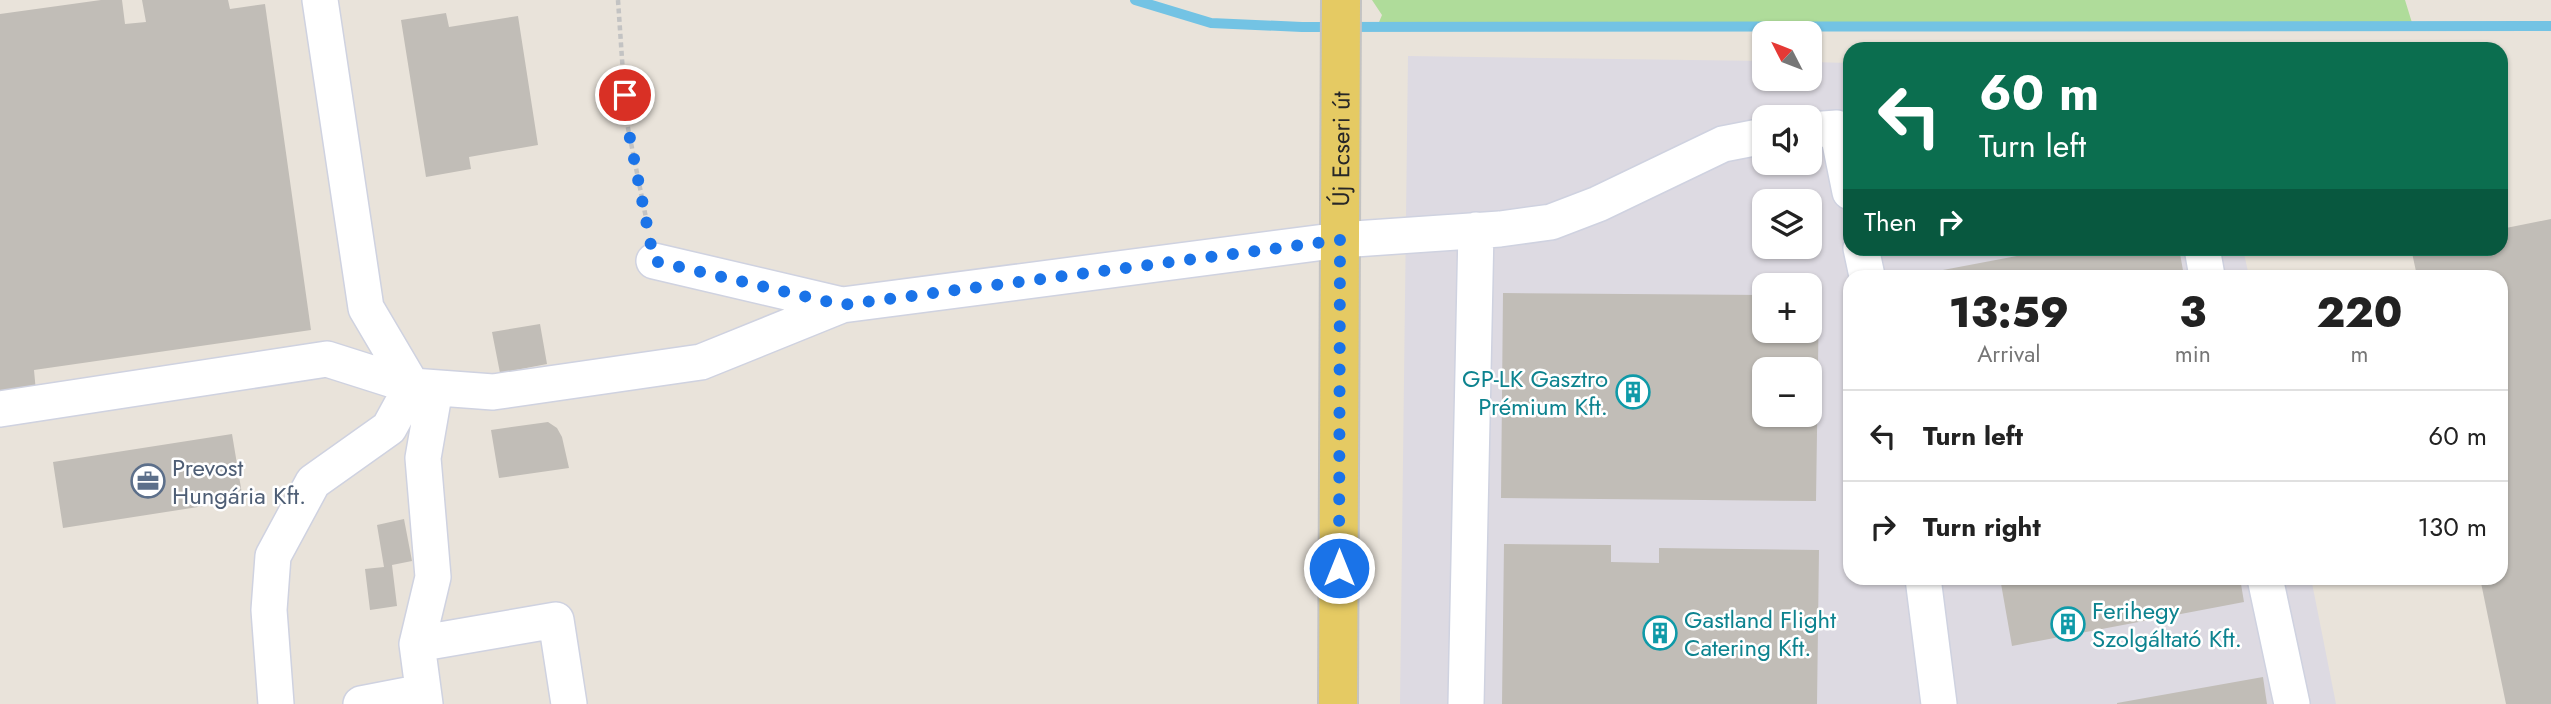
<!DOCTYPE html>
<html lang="en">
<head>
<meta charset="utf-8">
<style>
  :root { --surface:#fff; --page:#f2f2f2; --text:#222; --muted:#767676; --line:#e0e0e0 }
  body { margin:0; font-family:Jost,sans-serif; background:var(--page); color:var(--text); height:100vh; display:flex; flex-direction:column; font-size:26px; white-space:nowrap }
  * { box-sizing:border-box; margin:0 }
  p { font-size:23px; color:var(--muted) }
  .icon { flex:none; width:38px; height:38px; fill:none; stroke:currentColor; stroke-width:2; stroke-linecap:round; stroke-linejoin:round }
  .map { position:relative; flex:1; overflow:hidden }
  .panel { position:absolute; left:1843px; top:270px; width:665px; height:315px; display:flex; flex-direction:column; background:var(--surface); border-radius:21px; box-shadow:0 2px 5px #0004 }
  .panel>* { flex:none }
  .banner { position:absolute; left:1843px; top:42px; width:665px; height:214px; border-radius:21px; box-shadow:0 2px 5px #0004; background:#0b6e4f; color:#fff; overflow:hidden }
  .needle { width:46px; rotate:312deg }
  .fabs { position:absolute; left:1752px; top:21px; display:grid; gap:14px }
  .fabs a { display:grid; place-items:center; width:70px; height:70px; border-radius:14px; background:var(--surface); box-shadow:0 2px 5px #0004; font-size:35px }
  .pin { position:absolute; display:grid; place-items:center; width:60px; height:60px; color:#fff; margin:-30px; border:4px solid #fff; border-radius:50%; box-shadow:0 2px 7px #0007 }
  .me { position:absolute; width:77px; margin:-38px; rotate:0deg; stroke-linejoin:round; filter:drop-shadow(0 0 5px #0008) }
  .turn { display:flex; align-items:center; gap:24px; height:147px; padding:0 21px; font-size:32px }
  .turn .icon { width:91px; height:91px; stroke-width:2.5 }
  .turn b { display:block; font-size:49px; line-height:60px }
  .then { display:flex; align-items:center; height:66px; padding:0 21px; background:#0003; gap:14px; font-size:26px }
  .eta { display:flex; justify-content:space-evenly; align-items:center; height:119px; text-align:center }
  .eta b { font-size:42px; font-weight:800; line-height:49px }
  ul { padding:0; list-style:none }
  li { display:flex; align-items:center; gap:21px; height:91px; padding:0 21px; border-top:2px solid var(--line) }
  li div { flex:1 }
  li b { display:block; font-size:26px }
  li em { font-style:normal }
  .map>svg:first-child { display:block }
  .industrial { fill:#dddae2; fill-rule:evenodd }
  .green { fill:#afdc9a }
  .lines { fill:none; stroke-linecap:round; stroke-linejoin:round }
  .stream { stroke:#73c3e4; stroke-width:10 }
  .building { fill:#c1bdb7; fill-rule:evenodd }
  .minor-casing { stroke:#cfd2e0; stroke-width:38 }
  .major-casing { stroke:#c3c3c3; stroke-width:42 }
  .path { stroke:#c3c3c3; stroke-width:4.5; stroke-dasharray:5 3.5; stroke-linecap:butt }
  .minor { stroke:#fff; stroke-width:35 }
  .major { stroke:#e5ca63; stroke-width:38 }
  .route { stroke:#1a73e8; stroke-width:12; stroke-dasharray:0 21.6 }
  .labels { text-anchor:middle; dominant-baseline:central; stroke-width:5; stroke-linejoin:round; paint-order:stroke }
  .street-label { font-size:24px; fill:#272727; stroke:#fff }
  .culture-label { font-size:24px; fill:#0d838f; stroke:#fff; text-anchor:start }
  .service-label { font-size:24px; fill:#4e5e75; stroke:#fff; text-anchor:start }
</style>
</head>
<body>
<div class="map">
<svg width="2551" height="704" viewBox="0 0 2551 704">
  <rect width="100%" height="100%" fill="#e9e3da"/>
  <path class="industrial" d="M1408,56l356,5v18h46v-17l40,1v185l393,1 6,27h-399v302h461l25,126h-936zM1764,117h46v46h-46zM1764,201h46v46h-46zM1764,285h46v46h-46zM1764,369h46v46h-46z"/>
  <path class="green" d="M1372,0h1033l8,26 -1036,1 5,-12z"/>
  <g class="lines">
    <path class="stream" d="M1135,0l76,23 91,4 1249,-1"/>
  </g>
  <path class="building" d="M101,0h21l3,24 21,-2 -4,-22h86l2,9 35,-5 46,326 -277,40 3,33 -37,6v-395z
    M446,13l3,14 69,-11 20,129 -69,12 2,12 -45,8 -25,-157z
    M2551,219v485h-45l-26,-126h21v-302h-84l-6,-28h90v-19z
    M2059,248h120l5,28h-240l-1,-6z
    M1503,293l261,2v36h46v-36h9l-3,206 -315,-3zM1764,369h46v46h-46z
    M540,324l7,40 -47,9 -8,-41z
    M548,422l9,6 5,9 7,31 -70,10 -8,-48z
    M232,434l11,66 -180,28 -10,-66z
    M404,519l8,42 -20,4 5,41 -27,4 -5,-41 19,-2 -7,-42z
    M1504,544l107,1v17l48,1v-15l160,2 -2,154h-315z
    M2000,578h240l4,24 -232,44z
    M2263,677l4,27h-150v-1z"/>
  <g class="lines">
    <defs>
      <path id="minor" d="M320,0l46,308 46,78
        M1810,130l27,-2 13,64
        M1861,248l6,28
        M2202,248l5,28
        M654,261l188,44
        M0,409l327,-50 85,27
        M1923,578l16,126
        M2265,578l27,126
        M417,644l139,-24 13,84
        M276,704l-7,-94 4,-54 40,-74 76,-54 23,-42 81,6 208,-30 141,-57 498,-65 160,-11 51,-7 47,-18 125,-60 41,-8
        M361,704l62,-12
        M425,704l-8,-60 16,-67 -10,-119 12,-69
        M1466,704l10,-474"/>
      <g id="major">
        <path id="s1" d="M1338,704l3,-704"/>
      </g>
    </defs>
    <use href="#minor" class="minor-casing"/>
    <use href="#major" class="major-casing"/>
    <path class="path" d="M618,0l8,118 22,110"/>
    <use href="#minor" class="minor"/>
    <use href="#major" class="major"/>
  </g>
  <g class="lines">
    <path class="route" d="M625,95l1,23 28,143 188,44 498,-65 -1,328"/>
  </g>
  <defs>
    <symbol id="building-ring" viewBox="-11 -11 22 22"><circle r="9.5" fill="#fff" stroke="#0f9aa8" stroke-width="1.5"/><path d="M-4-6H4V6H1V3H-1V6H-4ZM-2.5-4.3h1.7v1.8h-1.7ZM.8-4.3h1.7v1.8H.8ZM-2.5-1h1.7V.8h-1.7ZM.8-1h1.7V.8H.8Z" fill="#0f9aa8"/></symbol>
    <symbol id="office-ring" viewBox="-11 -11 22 22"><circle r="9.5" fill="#fff" stroke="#5c6f8a" stroke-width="1.5"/><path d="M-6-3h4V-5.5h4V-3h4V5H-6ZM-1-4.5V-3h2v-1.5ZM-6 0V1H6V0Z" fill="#5c6f8a"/></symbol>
  </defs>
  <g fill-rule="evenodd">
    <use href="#building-ring" x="1614" y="373" width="38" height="38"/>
    <use href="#office-ring" x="129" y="462" width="38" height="38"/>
    <use href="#building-ring" x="2049" y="605" width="38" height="38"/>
    <use href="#building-ring" x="1641" y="614" width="38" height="38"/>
  </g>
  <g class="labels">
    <g class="street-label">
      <text stroke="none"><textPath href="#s1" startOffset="555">Új Ecseri út</textPath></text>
    </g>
    <g class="culture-label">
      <text x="1608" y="378" text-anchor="end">GP-LK Gasztro<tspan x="1608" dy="28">Prémium Kft.</tspan></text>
      <text x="2092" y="610">Ferihegy<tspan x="2092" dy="28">Szolgáltató Kft.</tspan></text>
      <text x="1684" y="619">Gastland Flight<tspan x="1684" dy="28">Catering Kft.</tspan></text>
    </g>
    <g class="service-label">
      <text x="172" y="467">Prevost<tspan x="172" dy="28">Hungária Kft.</tspan></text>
    </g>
  </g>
</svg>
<div class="fabs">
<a><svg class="needle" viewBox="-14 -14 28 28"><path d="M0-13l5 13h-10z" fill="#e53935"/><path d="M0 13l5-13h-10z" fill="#767676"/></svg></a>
<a><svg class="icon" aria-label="sound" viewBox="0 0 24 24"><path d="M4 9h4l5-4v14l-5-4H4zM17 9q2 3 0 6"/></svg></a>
<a><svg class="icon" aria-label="layers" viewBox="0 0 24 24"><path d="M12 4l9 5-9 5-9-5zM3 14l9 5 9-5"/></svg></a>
<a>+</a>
<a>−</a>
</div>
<div class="pin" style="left:625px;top:95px;background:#d93025"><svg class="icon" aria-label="arrive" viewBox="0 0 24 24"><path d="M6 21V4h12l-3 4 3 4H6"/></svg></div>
<svg class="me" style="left:1339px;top:568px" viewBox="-20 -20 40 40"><circle r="17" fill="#1a73e8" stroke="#fff" stroke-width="3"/><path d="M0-11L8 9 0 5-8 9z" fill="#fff"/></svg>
<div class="banner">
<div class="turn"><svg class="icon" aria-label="left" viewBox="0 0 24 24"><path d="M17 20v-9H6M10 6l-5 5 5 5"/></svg><div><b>60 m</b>Turn left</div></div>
<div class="then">Then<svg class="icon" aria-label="right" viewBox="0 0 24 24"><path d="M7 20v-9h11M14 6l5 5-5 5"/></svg></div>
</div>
<section class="panel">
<div class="eta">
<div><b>13:59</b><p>Arrival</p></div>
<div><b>3</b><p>min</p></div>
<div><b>220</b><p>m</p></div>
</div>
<ul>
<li><svg class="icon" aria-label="left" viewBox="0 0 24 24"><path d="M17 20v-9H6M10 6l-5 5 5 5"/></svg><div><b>Turn left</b></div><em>60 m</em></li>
<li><svg class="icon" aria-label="right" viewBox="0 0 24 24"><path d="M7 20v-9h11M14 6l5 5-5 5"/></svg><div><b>Turn right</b></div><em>130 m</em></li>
</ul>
</section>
</div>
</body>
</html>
